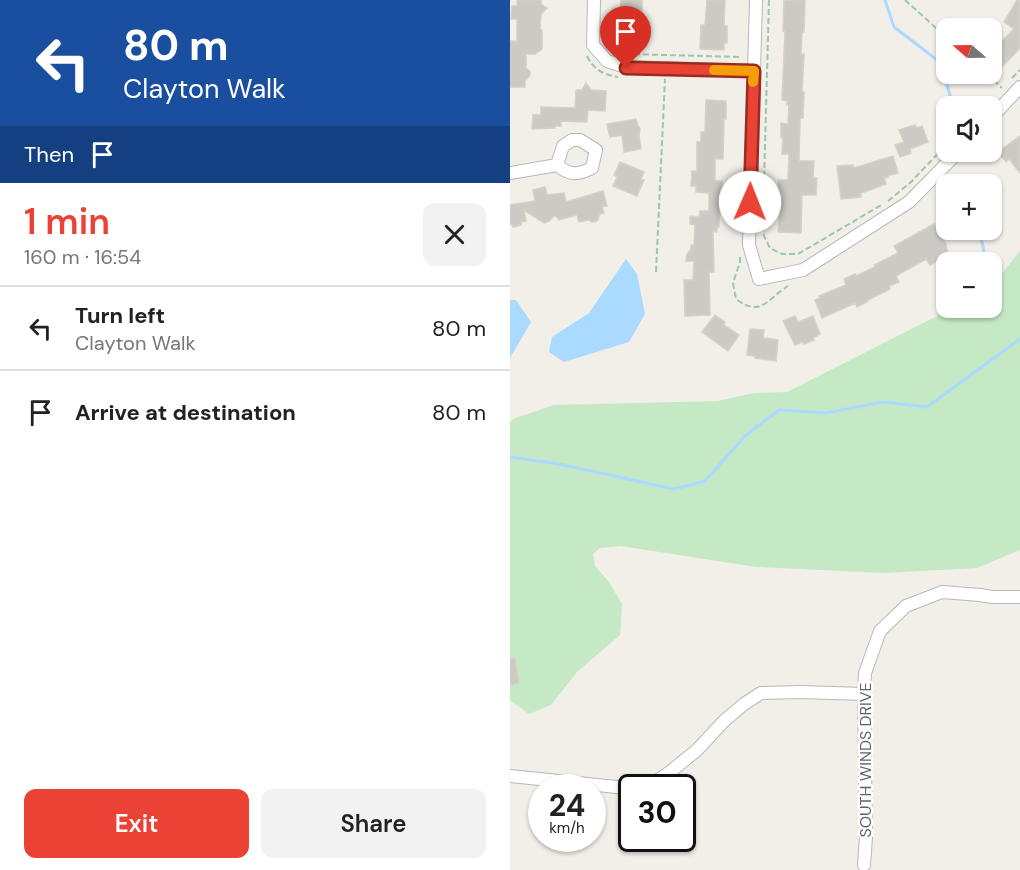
<!DOCTYPE html>
<html lang="en">
<head>
<meta charset="utf-8">
<style>
  :root { --surface:#fff; --page:#f2f2f2; --text:#222; --muted:#767676; --line:#e0e0e0; --accent:#ea4335 }
  body { margin:0; font-family:"DM Sans",sans-serif; background:var(--page); color:var(--text); height:100vh; display:flex; flex-direction:column; font-size:22px; white-space:nowrap }
  * { box-sizing:border-box; margin:0 }
  p { font-size:20px; color:var(--muted) }
  .icon { flex:none; width:33px; height:33px; fill:none; stroke:currentColor; stroke-width:2; stroke-linecap:round; stroke-linejoin:round }
  .map { position:relative; flex:1; overflow:hidden }
  .details { display:flex; flex-direction:column; background:var(--surface); width:510px }
  .details>* { flex:none }
  .hud { background:#1a4fa0; color:#fff; overflow:hidden }
  .needle { width:39px; rotate:290deg }
  .controls { position:absolute; left:426px; top:18px; display:grid; gap:12px }
  .controls a { display:grid; place-items:center; width:66px; height:66px; border-radius:12px; background:var(--surface); box-shadow:0 2px 4px #0004; font-size:30px }
  .speed { position:absolute; left:18px; top:774px; display:flex; gap:12px; font-size:30px; font-weight:700; text-align:center }
  .speed>* { display:grid; place-content:center; width:78px; height:78px; border-radius:50%; background:var(--surface); box-shadow:0 2px 4px #0004; line-height:1 }
  .speed small { font-size:15px; font-weight:400 }
  .speed .limit { border:3px solid #111; border-radius:9px; background:#fff; color:#111 }
  .pin { position:absolute; display:grid; place-items:center; width:51px; height:51px; color:#fff; margin:-62px -26px; border-radius:50% 50% 50% 0; rotate:-45deg; box-shadow:0 0 6px #0007 }
  .pin .icon { rotate:45deg }
  .me { position:absolute; width:66px; margin:-33px; rotate:1deg; stroke-linejoin:round; filter:drop-shadow(0 0 4px #0008) }
  .turn { display:flex; align-items:center; gap:21px; height:126px; padding:0 24px; font-size:27px }
  .turn .icon { width:78px; height:78px; stroke-width:2.5 }
  .turn b { display:block; font-size:42px; line-height:51px }
  .then { display:flex; align-items:center; height:57px; padding:0 24px; background:#0003; gap:12px; font-size:22px }
  .round { display:grid; place-items:center; flex:none; width:63px; height:63px; border-radius:12px; background:var(--page) }
  .summary { display:flex; align-items:center; justify-content:space-between; height:102px; padding:0 24px }
  h1 { font-size:36px; font-weight:600; line-height:45px; color:var(--accent) }
  .cta { display:flex; gap:12px; margin-top:auto; padding:12px 24px }
  .cta a { flex:1; height:69px; border-radius:12px; background:var(--accent); color:#fff; font-size:24px; font-weight:600; line-height:69px; text-align:center }
  .cta a+a { background:var(--page); color:var(--text) }
  ul { padding:0; list-style:none }
  li { display:flex; align-items:center; gap:18px; height:84px; padding:0 24px; border-top:2px solid var(--line) }
  li div { flex:1 }
  li b { display:block; font-size:22px }
  li em { font-style:normal }
  main { display:flex; flex:1; min-height:0 }
  .map>svg:first-child { display:block }
  .green { fill:#c5e8c5 }
  .water { fill:#aadaff }
  .lines { fill:none; stroke-linecap:round; stroke-linejoin:round }
  .stream { stroke:#aadaff; stroke-width:3 }
  .building { fill:#cccac5; stroke:#d6d1c6; stroke-width:1.5 }
  .minor-casing { stroke:#b5b8bc; stroke-width:14 }
  .path { stroke:#9cc7a9; stroke-width:2; stroke-dasharray:6 3; stroke-linecap:butt }
  .minor { stroke:#fff; stroke-width:12 }
  .route-casing { stroke:#982c22; stroke-width:15 }
  .route { stroke:#ea4335; stroke-width:10 }
  .slow { stroke:#f59e0b; stroke-width:10 }
  .labels { text-anchor:middle; dominant-baseline:central; stroke-width:5; stroke-linejoin:round; paint-order:stroke }
  .street-label { font-size:16px; fill:#5f6368; stroke:#fff }
</style>
</head>
<body>
<main>
<section class="details">
<div class="hud">
<div class="turn"><svg class="icon" aria-label="left" viewBox="0 0 24 24"><path d="M17 20v-9H6M10 6l-5 5 5 5"/></svg><div><b>80 m</b>Clayton Walk</div></div>
<div class="then">Then<svg class="icon" aria-label="arrive" viewBox="0 0 24 24"><path d="M6 21V4h12l-3 4 3 4H6"/></svg></div>
</div>
<div class="summary"><div><h1>1 min</h1><p>160 m · 16:54</p></div><a class="round"><svg class="icon" aria-label="close" viewBox="0 0 24 24"><path d="M6 6l12 12M18 6L6 18"/></svg></a></div>
<ul>
<li><svg class="icon" aria-label="left" viewBox="0 0 24 24"><path d="M17 20v-9H6M10 6l-5 5 5 5"/></svg><div><b>Turn left</b><p>Clayton Walk</p></div><em>80 m</em></li>
<li><svg class="icon" aria-label="arrive" viewBox="0 0 24 24"><path d="M6 21V4h12l-3 4 3 4H6"/></svg><div><b>Arrive at destination</b></div><em>80 m</em></li>
</ul>
<div class="cta"><a>Exit</a><a>Share</a></div>
</section>
<div class="map">
<svg width="510" height="870" viewBox="0 0 510 870">
  <rect width="100%" height="100%" fill="#f1efe8"/>
  <path class="green" d="M510,251v299l-43,18 -92,5 -129,-6 -135,-21 -21,2 -7,6 2,12 14,16 13,22 -2,31 -43,37 -26,33 -22,9 -19,-14v-278l3,-3 41,-14 164,-4 36,-8 33,-1 166,-84h39v-22z"/>
  <path class="water" d="M116,259l11,15 8,40 -16,28 -65,20 -15,-10 3,-15 37,-24z
    M0,300h6l15,22 -21,36z"/>
  <g class="lines">
    <path class="stream" d="M375,0l9,27 47,36 12,43
      M469,230l5,21
      M0,457l49,7 115,25 31,-8 40,-45 34,-26 47,3 57,-11 44,5 93,-68"/>
  </g>
  <path class="building" d="M7,0h24v4l6,4 -6,6 -1,15 2,1v19l-7,5h-9v14l4,3v4l-5,6v6h-15v-46h7v-22h-6l1,-13h5z
    M111,0h21v16h1l-1,27 -19,-1 1,-7 -5,-1z
    M197,0h18l-1,26h3v17h-3v7l-24,-1 1,-24h4z
    M274,0h21l-1,32h-2l-1,22h3l-2,38h2l-1,26h-3l-1,43h15l-1,17h4l-1,17h-14l-1,38 -23,-1 3,-37h-3v-15h10l1,-26h-7l1,-16h-2v-15l7,1 1,-19h-2v-4l-5,-1 3,-69h-2z
    M507,0h3v48l-21,22h-2l-5,-6v-21l3,1 3,-3 2,2 14,-14 -10,-7z
    M76,83l5,7 15,1 -1,20 -17,-1 -1,12 -26,-1v5h-6v2l-23,1 1,-14h8v-8l34,1 1,-18h6z
    M196,100l20,1v18h-2l-1,40h-8v22h7l-1,33h-2v13h-2v5l-4,-1 1,41h-5l1,43 -25,1 -1,-36h9l1,-19h-8l1,-7 4,-5v-4h3l1,-20 -5,-1v-8l9,1 1,-6h9v-18l-13,-1v-6h-5l1,-15h5v-29h4v-10h4z
    M126,119l2,7 2,2 -1,8 2,13 -17,3 -2,-17 -12,2 -3,-13z
    M405,125l2,3 5,-2 6,16 -18,7 1,4 -11,4 -5,-12 9,-3 -5,-12z
    M510,136v37l-11,-14 -3,3 -8,-10z
    M383,156l5,17 -11,3 1,1 -4,1 2,6 -25,9v4l-20,2 -4,-33 16,-1 1,3z
    M110,162l24,10 -3,7 3,1 -7,16 -24,-10 4,-9 -3,-2z
    M35,187l2,8 17,-2 2,9 37,-11 4,15 -5,1 2,6 -4,1 -3,7 -5,1 -3,-2 -10,2 -2,-7 -18,5 -4,-5 -6,6 -5,2 -20,-13 2,11 -5,1v3l-8,2 -1,-3 -2,1v-20l25,-4 -2,-11z
    M424,224l12,20 2,11 -18,10 -4,-6 -30,17 3,6 -10,4 1,3 -22,11v1l-11,6 -2,-4 -33,15 -7,-18 5,-2 -1,-2 27,-11 -2,-6 11,-5 1,2 19,-9 -1,-2 24,-12 -4,-7z
    M205,315l10,7 -1,3 15,10 -11,16 -26,-19z
    M285,316l3,6 15,-6 7,18 -7,4 1,2 -10,4 -1,-2 -8,3 -12,-24z
    M240,329l14,1 -1,8 15,2 -2,21 -21,-3v-2l-8,-1z
    M0,659h5l4,24 -9,2z"/>
  <g class="lines">
    <defs>
      <path id="minor" d="M84,0l-1,45 14,16 19,6 128,4
        M246,0l-7,245 10,34 44,-9 106,-68 49,-50
        M482,117l28,-30
        M0,173l47,-8c13,11 21,10 35,3l4,-18 -16,-10h-8l-9,6 -6,19
        M0,776l116,12h6
        M123,788l18,-3 19,-13 27,-22 27,-29 20,-17 17,-11 40,-1 63,2
        M354,865l2,-28 -2,-143 1,-21 15,-42 26,-25 36,-14 38,3 12,2h28"/>
    </defs>
    <use href="#minor" class="minor-casing"/>
    <path class="path" d="M259,0l-6,219 1,17 6,12 12,6h16l85,-50
      M395,0l41,37
      M115,54l117,3
      M77,56c6,13 17,19 31,21
      M477,74l15,14
      M502,78l8,-8
      M474,106l7,-6
      M378,201l23,-19 35,-37
      M230,257v5l-7,21 3,16c25,19 31,0 52,-13
      M146,272l9,-193"/>
    <use href="#minor" class="minor"/>
  </g>
  <g class="lines">
    <defs>
      <path id="route" d="M116,68l128,3 -4,131"/>
    </defs>
    <use href="#route" class="route-casing"/>
    <use href="#route" class="route"/>
    <path class="slow" d="M204,70l40,1 -1,11"/>
  </g>
  <g class="labels">
    <g class="street-label">
      <text transform="translate(355 760) rotate(-90)">SOUTH WINDS DRIVE</text>
    </g>
  </g>
</svg>
<div class="controls">
<a><svg class="needle" viewBox="-14 -14 28 28"><path d="M0-13l5 13h-10z" fill="#e53935"/><path d="M0 13l5-13h-10z" fill="#767676"/></svg></a>
<a><svg class="icon" aria-label="sound" viewBox="0 0 24 24"><path d="M4 9h4l5-4v14l-5-4H4zM17 9q2 3 0 6"/></svg></a>
<a>+</a>
<a>−</a>
</div>
<div class="speed"><div>24<small>km/h</small></div><div class="limit">30</div></div>
<div class="pin" style="left:116px;top:68px;background:#d93025"><svg class="icon" aria-label="arrive" viewBox="0 0 24 24"><path d="M6 21V4h12l-3 4 3 4H6"/></svg></div>
<svg class="me" style="left:240px;top:202px" viewBox="-20 -20 40 40"><circle r="19" fill="#fff"/><path d="M0-13L10 11 0 6-10 11z" fill="#ea4335"/></svg>
</div>
</main>
</body>
</html>
